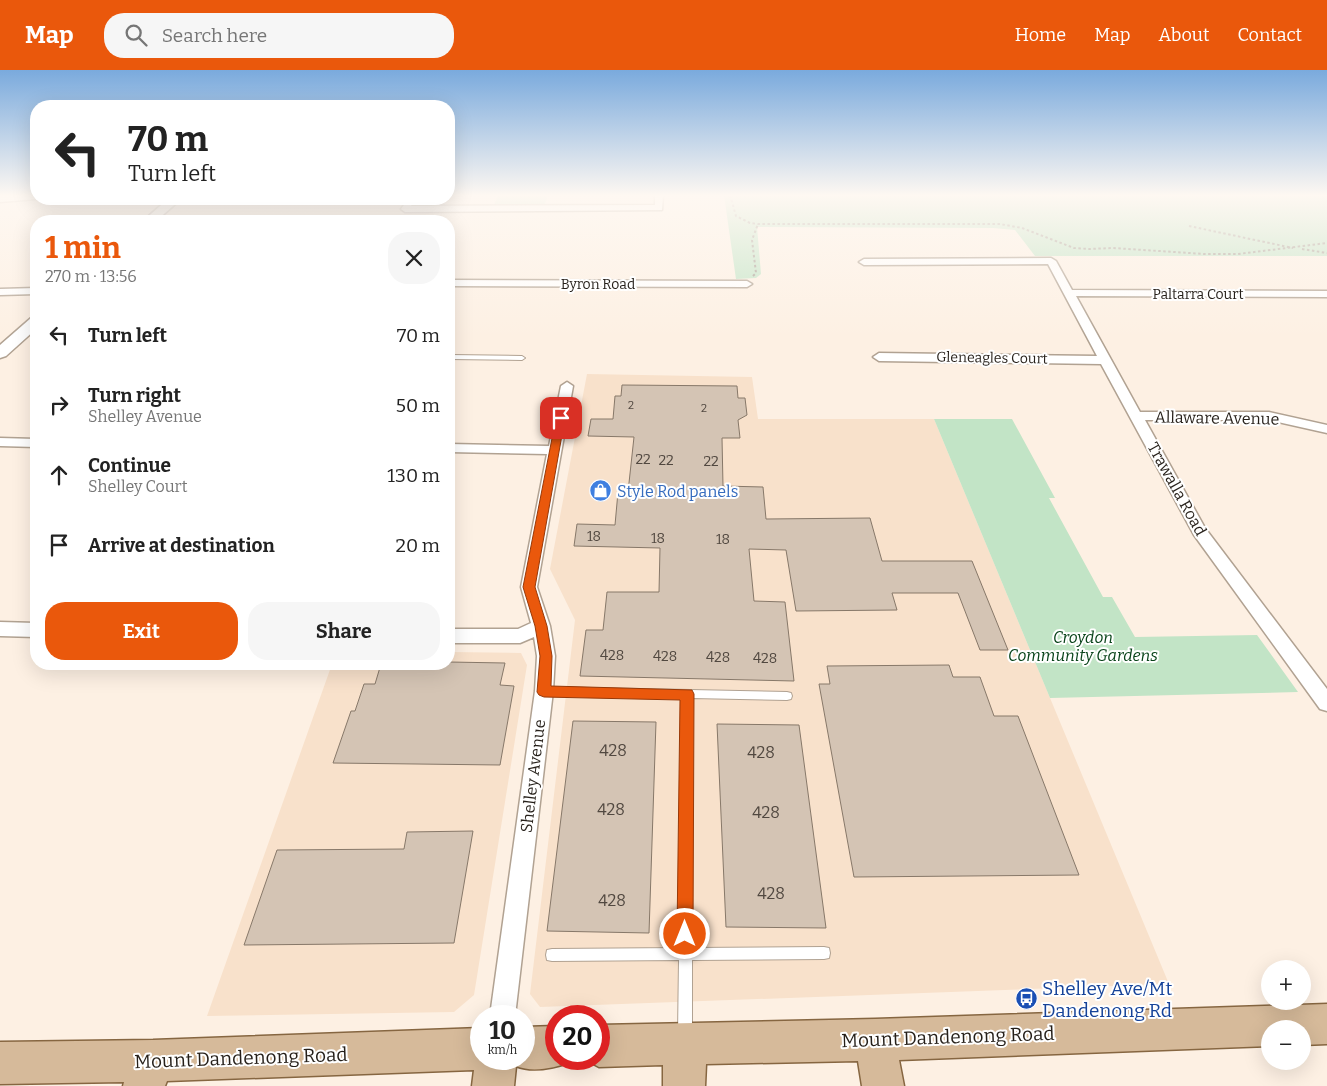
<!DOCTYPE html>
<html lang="en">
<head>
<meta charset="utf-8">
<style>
  :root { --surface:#fff; --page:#f6f6f6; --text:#222; --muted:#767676; --accent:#ea580c }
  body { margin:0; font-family:Bitter,serif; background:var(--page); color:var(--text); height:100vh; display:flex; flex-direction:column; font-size:19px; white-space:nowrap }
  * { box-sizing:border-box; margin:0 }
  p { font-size:16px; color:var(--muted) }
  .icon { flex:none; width:28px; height:28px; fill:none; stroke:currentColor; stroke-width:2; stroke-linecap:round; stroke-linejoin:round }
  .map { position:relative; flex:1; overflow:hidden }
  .sheet { position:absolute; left:30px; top:145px; width:425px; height:455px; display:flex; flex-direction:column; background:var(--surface); border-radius:20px; box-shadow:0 5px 20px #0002 }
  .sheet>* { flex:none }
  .banner { position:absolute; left:30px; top:30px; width:425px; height:105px; border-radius:20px; box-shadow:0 5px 20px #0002; background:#fff; color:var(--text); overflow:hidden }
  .controls { position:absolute; left:1261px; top:890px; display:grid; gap:10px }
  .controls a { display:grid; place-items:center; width:50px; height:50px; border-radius:50%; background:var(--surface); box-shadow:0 5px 20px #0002; font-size:25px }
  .speed { position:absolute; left:470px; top:935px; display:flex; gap:10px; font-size:25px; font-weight:700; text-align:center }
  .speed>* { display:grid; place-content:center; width:65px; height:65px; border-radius:50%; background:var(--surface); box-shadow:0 5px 20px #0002; line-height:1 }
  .speed small { font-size:12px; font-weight:400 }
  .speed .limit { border:8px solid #d22; background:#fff; color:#111 }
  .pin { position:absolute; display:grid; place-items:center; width:42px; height:42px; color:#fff; margin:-21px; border-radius:10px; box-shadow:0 2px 8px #0006 }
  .me { position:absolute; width:55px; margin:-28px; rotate:0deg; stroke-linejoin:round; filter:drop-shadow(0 0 4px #0008) }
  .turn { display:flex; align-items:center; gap:18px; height:105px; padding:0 15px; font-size:22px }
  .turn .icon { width:65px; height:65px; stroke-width:2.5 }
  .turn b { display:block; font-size:35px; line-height:42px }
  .round { display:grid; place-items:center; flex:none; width:52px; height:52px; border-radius:20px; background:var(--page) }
  .headline { display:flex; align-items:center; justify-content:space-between; height:85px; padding:0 15px }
  h1 { font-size:30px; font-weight:700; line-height:38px; color:var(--accent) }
  .cta { display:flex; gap:10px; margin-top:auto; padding:10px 15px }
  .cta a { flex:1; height:58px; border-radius:20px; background:var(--accent); color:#fff; font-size:20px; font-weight:700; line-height:58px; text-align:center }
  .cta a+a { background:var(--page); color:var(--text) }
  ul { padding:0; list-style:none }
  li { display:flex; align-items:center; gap:15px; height:70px; padding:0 15px }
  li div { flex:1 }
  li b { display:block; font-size:19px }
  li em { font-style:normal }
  header { display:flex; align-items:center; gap:30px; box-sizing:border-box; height:70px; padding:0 25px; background:var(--accent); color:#fff }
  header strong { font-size:24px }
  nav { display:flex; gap:28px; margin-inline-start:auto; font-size:18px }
  .search { width:350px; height:45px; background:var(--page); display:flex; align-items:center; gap:12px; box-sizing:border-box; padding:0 18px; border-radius:20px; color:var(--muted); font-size:19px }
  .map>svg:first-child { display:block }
  .built { fill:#f8e1cb }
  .green { fill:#c2e4c6 }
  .building { fill:#d4c4b4; stroke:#877869 }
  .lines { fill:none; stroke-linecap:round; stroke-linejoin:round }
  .service-casing { stroke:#b1a292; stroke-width:2 }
  .minor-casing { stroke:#b1a292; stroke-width:3 }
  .secondary-casing { stroke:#b1a292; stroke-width:3 }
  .primary-casing { stroke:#866641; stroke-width:3 }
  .path { stroke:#a49a90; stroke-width:2; stroke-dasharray:2.5 2.5; stroke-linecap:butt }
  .service { fill:#fff; fill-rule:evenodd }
  .minor { fill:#fff; fill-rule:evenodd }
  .secondary { fill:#fff; fill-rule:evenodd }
  .primary { fill:#d6ba9a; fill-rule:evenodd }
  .route { fill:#ea580c; stroke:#983908 }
  .labels { text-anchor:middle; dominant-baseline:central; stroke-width:4; stroke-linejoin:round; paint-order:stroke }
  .far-number-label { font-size:11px; fill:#514840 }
  .far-street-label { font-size:14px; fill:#251f19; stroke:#fff }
  .number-label { font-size:14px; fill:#514840 }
  .street-label { font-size:16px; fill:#251f19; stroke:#fff }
  .shop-label { font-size:16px; fill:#366cbe; stroke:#fff; text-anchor:start }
  .park-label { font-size:16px; font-style:italic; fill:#084319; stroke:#fff }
  .near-number-label { font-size:16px; fill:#514840 }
  .near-transit-label { font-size:19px; fill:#164399; stroke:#fff; text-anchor:start }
  .near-street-label { font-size:19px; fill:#251f19; stroke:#fff }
</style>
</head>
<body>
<header>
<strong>Map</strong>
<div class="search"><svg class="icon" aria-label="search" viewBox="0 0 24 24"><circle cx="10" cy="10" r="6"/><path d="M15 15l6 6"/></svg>Search here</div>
<nav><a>Home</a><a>Map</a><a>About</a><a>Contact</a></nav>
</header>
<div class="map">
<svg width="1327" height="1016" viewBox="0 0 1327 1016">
  <rect width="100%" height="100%" fill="#fdf0e3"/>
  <path class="built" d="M587,304l165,3 6,42h176l235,565 -629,23 -10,-13 45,-374 -25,-51z
    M449,582l72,1 6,12 -53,330 -20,17 -247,4 125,-352h117z"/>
  <path class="green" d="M498,125h50l-3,9 -51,1z
    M724,125h603v61h-292l-20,-26 -22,-2 -236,-1 4,47 -5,4 -20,1z
    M934,349h78l43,79h-6l54,99h9l23,40 122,-2 41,57 -248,6z"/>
  <path class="building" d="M622,315l115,1 1,12h7l2,17 -9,5 2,18h-18l1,48 40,1 3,32 104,-1 12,43h90l36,89h-28l-22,-57h-66l5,17 -101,1 -10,-61 -37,-1 5,52 31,1 9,79 -214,-5 6,-46h17l4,-38h52l1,-44 -86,-2 3,-22 38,1 3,-33h10l6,-55 -46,-1 3,-17h22l2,-23h6z
    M449,592l56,1 -5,22 14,1 -14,79 -167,-2 18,-52h4l9,-27h11l6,-20h68z
    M949,595l4,12h27l14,39h24l61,159 -225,2 -35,-193h11l-3,-18z
    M573,651l83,1 -7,211 -102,-2z
    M717,654l82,1 27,203 -100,-1z
    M473,761l-19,112 -210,2 33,-95 127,-1 3,-17z"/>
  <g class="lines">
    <defs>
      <path id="service" d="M449,285l73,1 3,2 -3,2 -73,-1z
        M544,617l243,5 4,1 1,3 -1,3 -4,1 -95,-2v250l132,-1 5,1 1,5 -1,5 -5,1 -132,1v74l-2,5 -5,2 -5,-2 -2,-5 1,-74 -127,1 -5,-1 -1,-5 1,-5 5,-1 127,-1 3,-250 -138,-3 -4,-1 -1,-3 1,-3z"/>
      <path id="minor" d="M36,125v4l-36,3v-6z
        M655,125h8l-1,15 -257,2 -4,-3 7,-10h8l-5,7 244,-1z
        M1051,188l5,3 16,29 255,1v6l-251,-1 64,116h129l58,13v8l-58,-13h-124l60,108 122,161v22l-7,-2 -126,-174 -93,-171 -222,-3 -6,-4 6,-4 218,3 -49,-92 -184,1 -5,-3 5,-3z
        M449,210l298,1 5,3 -5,3 -298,-1z
        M36,218v6l-36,1v-6z
        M567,312l6,4 -36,201 13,39 5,30 -2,35 -38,325h-25l45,-325 2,-35 -3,-19 -14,6h-71v-14h69l13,-6 -10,-36 26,-133 -98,-2v-8l100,2 12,-60z
        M0,368l36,1v8l-36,-1z
        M0,552l36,1v14l-36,-1z"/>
      <path id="secondary" d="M168,129h13l-25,22h-13z
        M36,246v13l-30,27 -6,2v-13l31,-27z"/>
      <path id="primary" d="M1327,934v40l-25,1v-16h-32v17l-371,14 5,26h-42l-4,-25 -152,3 -1,22h-42v-21l-64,2 -15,-8h15v-34l276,-6z
        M556,956v33h16l-1,3c-17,6 -38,11 -55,4l-2,20h-42l2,-16 -307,11 -2,5h-42l1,-4 -124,2v-42l153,-2 328,-12v31h43v-32z"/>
    </defs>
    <use href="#service" class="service-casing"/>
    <use href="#minor" class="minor-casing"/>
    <use href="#secondary" class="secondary-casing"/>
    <use href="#primary" class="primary-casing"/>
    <path class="path" d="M730,125l6,21 14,7 8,1h242l22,4 52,20 15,1 24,-1 92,6h33l89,-11
      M1189,156l104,22
      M1302,179l25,4
      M753,206l3,-3 -4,-33 6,-16"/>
    <use href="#service" class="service"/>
    <use href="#minor" class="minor"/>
    <use href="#secondary" class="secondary"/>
    <use href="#primary" class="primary"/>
  </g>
  <linearGradient id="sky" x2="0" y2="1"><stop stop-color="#7aaadd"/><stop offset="0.47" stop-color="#fef8f2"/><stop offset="1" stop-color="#fef8f2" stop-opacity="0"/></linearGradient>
  <rect width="1327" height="267" fill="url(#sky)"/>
  <path class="route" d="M561,345l4,3 -30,169 12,39 5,30 -1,30 141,4 2,4 -1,240 -2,5 -6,3 -6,-3 -2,-5 3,-234 -136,-3 -5,-2 -2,-3 3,-36 -5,-30 -12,-39 33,-169z"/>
  <defs>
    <symbol id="shop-disc" viewBox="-11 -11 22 22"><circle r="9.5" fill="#3f7fe0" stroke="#fff"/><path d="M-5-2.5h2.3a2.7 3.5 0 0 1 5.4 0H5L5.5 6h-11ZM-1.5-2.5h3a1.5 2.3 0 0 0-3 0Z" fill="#fff"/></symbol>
    <symbol id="bus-disc" viewBox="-11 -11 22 22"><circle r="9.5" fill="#1a4fb4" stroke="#fff"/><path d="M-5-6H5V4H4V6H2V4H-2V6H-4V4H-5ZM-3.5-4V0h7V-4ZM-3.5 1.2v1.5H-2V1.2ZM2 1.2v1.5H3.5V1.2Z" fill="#fff"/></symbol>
  </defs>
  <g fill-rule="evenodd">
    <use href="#shop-disc" x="588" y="408" width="25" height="25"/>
    <use href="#bus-disc" x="1014" y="916" width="25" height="25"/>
  </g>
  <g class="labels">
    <g class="far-number-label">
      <text x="631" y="335">2</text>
      <text x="704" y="338">2</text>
    </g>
    <g class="far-street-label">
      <text x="598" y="214">Byron Road</text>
      <text x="1198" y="224">Paltarra Court</text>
      <text transform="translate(992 288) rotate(1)">Gleneagles Court</text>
    </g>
    <g class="number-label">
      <text x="643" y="389">22</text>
      <text x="666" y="390">22</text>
      <text x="711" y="391">22</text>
      <text x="594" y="466">18</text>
      <text x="658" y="468">18</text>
      <text x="723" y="469">18</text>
      <text x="612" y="585">428</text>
      <text x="665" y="586">428</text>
      <text x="718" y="587">428</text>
      <text x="765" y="588">428</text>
    </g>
    <g class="street-label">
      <text transform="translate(1217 348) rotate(1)">Allaware Avenue</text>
      <text transform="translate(1177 419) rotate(61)">Trawalla Road</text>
      <text transform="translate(533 706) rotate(-83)">Shelley Avenue</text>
    </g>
    <g class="shop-label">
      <text x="617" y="421">Style Rod panels</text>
    </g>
    <g class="park-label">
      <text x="1083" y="567">Croydon<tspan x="1083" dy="18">Community Gardens</tspan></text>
    </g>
    <g class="near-number-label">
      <text x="613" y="680">428</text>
      <text x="761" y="682">428</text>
      <text x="611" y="739">428</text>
      <text x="766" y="742">428</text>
      <text x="771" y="823">428</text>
      <text x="612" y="830">428</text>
    </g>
    <g class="near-transit-label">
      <text x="1042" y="918">Shelley Ave/Mt<tspan x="1042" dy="22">Dandenong Rd</tspan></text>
    </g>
    <g class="near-street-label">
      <text transform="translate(948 967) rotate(-2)">Mount Dandenong Road</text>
      <text transform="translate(241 988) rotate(-2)">Mount Dandenong Road</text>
    </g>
  </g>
</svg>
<div class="controls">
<a>+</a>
<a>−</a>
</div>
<div class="speed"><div>10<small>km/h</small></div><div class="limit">20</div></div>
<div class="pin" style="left:561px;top:348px;background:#d93025"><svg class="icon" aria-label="arrive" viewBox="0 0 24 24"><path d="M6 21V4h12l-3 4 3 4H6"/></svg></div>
<svg class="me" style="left:685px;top:864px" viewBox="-20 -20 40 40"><circle r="17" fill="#ea580c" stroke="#fff" stroke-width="3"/><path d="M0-11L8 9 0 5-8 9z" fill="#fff"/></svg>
<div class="banner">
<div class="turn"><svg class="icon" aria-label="left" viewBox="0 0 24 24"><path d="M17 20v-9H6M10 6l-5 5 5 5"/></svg><div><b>70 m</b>Turn left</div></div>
</div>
<section class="sheet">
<div class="headline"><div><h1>1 min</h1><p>270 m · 13:56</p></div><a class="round"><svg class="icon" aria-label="close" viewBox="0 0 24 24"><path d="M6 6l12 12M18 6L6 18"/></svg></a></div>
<ul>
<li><svg class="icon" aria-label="left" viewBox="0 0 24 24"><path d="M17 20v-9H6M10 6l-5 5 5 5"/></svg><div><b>Turn left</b></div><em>70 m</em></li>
<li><svg class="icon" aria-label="right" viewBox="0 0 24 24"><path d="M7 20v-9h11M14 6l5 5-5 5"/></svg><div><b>Turn right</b><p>Shelley Avenue</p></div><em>50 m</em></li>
<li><svg class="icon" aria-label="ahead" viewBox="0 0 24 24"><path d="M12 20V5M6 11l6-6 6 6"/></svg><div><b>Continue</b><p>Shelley Court</p></div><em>130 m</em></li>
<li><svg class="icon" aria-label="arrive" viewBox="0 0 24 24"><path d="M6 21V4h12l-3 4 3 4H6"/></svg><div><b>Arrive at destination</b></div><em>20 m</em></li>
</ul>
<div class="cta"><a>Exit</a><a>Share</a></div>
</section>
</div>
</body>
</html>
